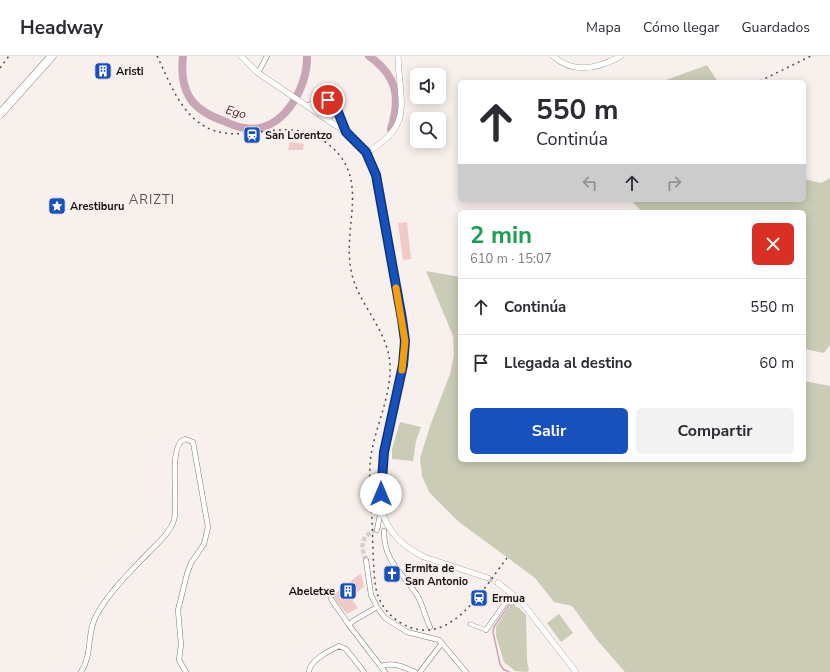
<!DOCTYPE html>
<html lang="es">
<head>
<meta charset="utf-8">
<style>
  :root { --surface:#fff; --page:#f2f2f3; --text:#2b2b33; --muted:#7c7c81; --line:#e1e1e2; --accent:#1850bc }
  body { margin:0; font-family:"Nunito Sans",sans-serif; background:var(--page); color:var(--text); height:100vh; display:flex; flex-direction:column; font-size:15px; white-space:nowrap }
  * { box-sizing:border-box; margin:0 }
  p { font-size:13px; color:var(--muted) }
  .icon { flex:none; width:22px; height:22px; fill:none; stroke:currentColor; stroke-width:2; stroke-linecap:round; stroke-linejoin:round }
  .map { position:relative; flex:1; overflow:hidden }
  .drawer { position:absolute; left:458px; top:154px; width:348px; height:252px; display:flex; flex-direction:column; background:var(--surface); border-radius:6px; box-shadow:0 2px 10px #0003 }
  .drawer>* { flex:none }
  .guide { position:absolute; left:458px; top:24px; width:348px; height:122px; border-radius:6px; box-shadow:0 2px 10px #0003; background:#fff; color:var(--text); overflow:hidden }
  .fabs { position:absolute; left:410px; top:12px; display:grid; gap:8px }
  .fabs a { display:grid; place-items:center; width:36px; height:36px; border-radius:6px; background:var(--surface); box-shadow:0 2px 10px #0003; font-size:20px }
  .pin { position:absolute; display:grid; place-items:center; width:34px; height:34px; color:#fff; margin:-17px; border:2px solid #fff; border-radius:50%; box-shadow:0 1px 4px #0007 }
  .me { position:absolute; width:44px; margin:-22px; rotate:0deg; stroke-linejoin:round; filter:drop-shadow(0 0 3px #0008) }
  .turn { display:flex; align-items:center; gap:14px; height:84px; padding:0 12px; font-size:18px }
  .turn .icon { width:52px; height:52px; stroke-width:2.5 }
  .turn b { display:block; font-size:28px; line-height:34px }
  .lanes { display:flex; align-items:center; height:38px; padding:0 12px; background:#0003; justify-content:center; gap:20px; direction:ltr }
  .lanes .off { opacity:.35 }
  .round { display:grid; place-items:center; flex:none; width:42px; height:42px; border-radius:6px; background:var(--page) }
  .summary { display:flex; align-items:center; justify-content:space-between; height:68px; padding:0 12px }
  h1 { font-size:24px; font-weight:700; line-height:30px; color:#1e9e55 }
  .cta { display:flex; gap:8px; margin-top:auto; padding:8px 12px }
  .cta a { flex:1; height:46px; border-radius:6px; background:var(--accent); color:#fff; font-size:16px; font-weight:700; line-height:46px; text-align:center }
  .cta a+a { background:var(--page); color:var(--text) }
  ul { padding:0; list-style:none }
  li { display:flex; align-items:center; gap:12px; height:56px; padding:0 12px; border-top:1px solid var(--line) }
  li div { flex:1 }
  li b { display:block; font-size:15px }
  li em { font-style:normal }
  header { display:flex; align-items:center; gap:24px; box-sizing:border-box; height:56px; padding:0 20px; background:var(--surface); border-bottom:1px solid var(--line) }
  header strong { font-size:19px }
  nav { display:flex; gap:22px; margin-inline-start:auto; font-size:14px }
  .map>svg:first-child { display:block }
  .green { fill:#cbccb6 }
  .lines { fill:none; stroke-linecap:round; stroke-linejoin:round }
  .stream { stroke:#c9a6b5; stroke-width:1.5 }
  .river { stroke:#c9a6b5; stroke-width:8 }
  .building { fill:#f1cac8 }
  .minor-tunnel { stroke:#d6cfcb; stroke-width:4.5; stroke-dasharray:4.5 2; stroke-linecap:butt }
  .tertiary-tunnel { stroke:#d6cfcb; stroke-width:5.5; stroke-dasharray:5.5 3; stroke-linecap:butt }
  .pedestrian-casing { stroke:#807976; stroke-width:4.5 }
  .minor-casing { stroke:#807976; stroke-width:5.5 }
  .tertiary-casing { stroke:#807976; stroke-width:6 }
  .trunk-casing { stroke:#807976; stroke-width:9 }
  .pedestrian { stroke:#fff; stroke-width:3.5 }
  .minor { stroke:#fff; stroke-width:4.5 }
  .tertiary { stroke:#fff; stroke-width:5.5 }
  .trunk { stroke:#fff; stroke-width:8 }
  .rail { stroke:#524e4c; stroke-width:1.5; stroke-dasharray:2 4; stroke-linecap:butt }
  .route-casing { stroke:#10347a; stroke-width:10 }
  .route { stroke:#1850bc; stroke-width:7 }
  .slow { stroke:#f59e0b; stroke-width:7 }
  .labels { text-anchor:middle; dominant-baseline:central; stroke-width:4; stroke-linejoin:round; paint-order:stroke }
  .poi-label { font-size:11px; font-weight:bold; fill:#161312; stroke:#f8f0ec; text-anchor:start }
  .water-label { font-size:12px; font-style:italic; fill:#44172e; stroke:#f8f0ec }
  .quarter-label { font-size:13px; letter-spacing:1px; fill:#59534f; stroke:#f8f0ec }
</style>
</head>
<body>
<header>
<strong>Headway</strong>
<nav><a>Mapa</a><a>Cómo llegar</a><a>Guardados</a></nav>
</header>
<div class="map">
<svg width="830" height="616" viewBox="0 0 830 616">
  <rect width="100%" height="100%" fill="#f8f0ec"/>
  <path class="green" d="M707,9l11,17h-56l4,-2z
    M830,122v167l-6,8 -20,-4v-137h-162l-11,-12h173v-21l17,4z
    M426,215l34,6v183h344v-79l26,5v286h-205l-28,-32 -25,-34 -18,-4 -19,-24 -76,-56 -30,-30 -7,-16 -2,-18 10,-32 20,-52 4,-19 -1,-19z
    M400,366l21,5 -5,14 -3,20 -21,-2v-10z
    M511,548l8,4 7,7 1,46 2,9 -2,2 -12,-1 -11,-9 -8,-26v-9z
    M559,558l14,19 -12,9 -14,-19z"/>
  <g class="lines">
    <path class="stream" d="M509,616l-6,-3 -3,-5 -7,-32 1,-5 17,-25"/>
    <path class="river" d="M183,0c-4,35 8,54 41,65 6,3 14,6 20,7 38,7 64,-40 63,-72
      M369,0c28,20 32,41 22,73"/>
  </g>
  <path class="building" d="M100,8l5,4 2,-3 5,4 -7,9 -10,-8z
    M290,86l14,2 -1,6h-15z
    M407,166l4,37 -8,1 -5,-37z
    M389,512h3l6,9 -6,4 -7,-10z
    M361,517l3,14 -14,10 8,11 -11,6 -15,-18z"/>
  <g class="lines">
    <path class="minor-tunnel" d="M366,504c-6,-14 -5,-24 10,-30"/>
    <path class="tertiary-tunnel" d="M488,522l10,5"/>
    <defs>
      <path id="pedestrian" d="M470,568l16,6"/>
      <path id="minor" d="M258,17l9,-17
        M308,49l18,-4
        M335,52l11,24
        M322,59l4,-14 8,1 2,2 -2,8 -6,7
        M377,474l4,-20
        M384,475c0,31 17,40 33,64 6,10 8,22 13,32
        M366,504l5,35 6,12 8,11 22,14 32,8 27,32
        M331,543l18,26
        M377,551l-24,14 -4,4 36,47
        M486,574l20,-28 3,-3 5,3 5,-3
        M381,610c13,-4 23,1 34,6
        M81,616c12,-18 5,-39 16,-58 13,-23 33,-42 51,-61 9,-9 22,-20 26,-33 5,-18 -7,-75 11,-81l8,3 15,85 -4,17 -13,19 -4,11 -9,36 3,35 -2,15 7,12
        M309,616c0,-11 21,-22 30,-26l7,3 18,23
        M420,616l22,-29"/>
      <path id="tertiary" d="M241,0l17,17 92,62c12,12 20,23 26,40l29,166c-1,49 -24,95 -24,145 0,9 -1,19 2,28 6,20 23,34 41,43l64,21
        M553,0c21,19 46,12 68,0
        M366,97c49,-28 33,-50 32,-97
        M498,527l23,18 55,71"/>
      <path id="trunk" d="M0,58l52,-58"/>
    </defs>
    <use href="#pedestrian" class="pedestrian-casing"/>
    <use href="#minor" class="minor-casing"/>
    <use href="#tertiary" class="tertiary-casing"/>
    <use href="#trunk" class="trunk-casing"/>
    <use href="#pedestrian" class="pedestrian"/>
    <use href="#minor" class="minor"/>
    <use href="#tertiary" class="tertiary"/>
    <use href="#trunk" class="trunk"/>
    <path class="rail" d="M157,0c9,18 16,38 29,54 41,51 92,-1 138,31 49,34 18,82 27,129 6,34 38,60 39,96 1,30 -14,59 -19,89 -3,22 0,45 1,67 1,21 1,41 3,61 2,17 11,31 26,40 48,28 81,-33 106,-65
      M0,12l9,-12
      M760,25l51,-25"/>
  </g>
  <g class="lines">
    <defs>
      <path id="route" d="M328,44l6,2 12,30 20,20 10,23 26,144 3,22 -2,24 -19,87 -3,42"/>
    </defs>
    <use href="#route" class="route-casing"/>
    <use href="#route" class="route"/>
    <path class="slow" d="M396,232l9,53 -3,29"/>
  </g>
  <defs>
    <symbol id="building-square" viewBox="-11 -11 22 22"><rect x="-9" y="-9" width="18" height="18" rx="4" fill="#1850bc" stroke="#f8f0ec"/><path d="M-4-6H4V6H1V3H-1V6H-4ZM-2.5-4.3h1.7v1.8h-1.7ZM.8-4.3h1.7v1.8H.8ZM-2.5-1h1.7V.8h-1.7ZM.8-1h1.7V.8H.8Z" fill="#fff"/></symbol>
    <symbol id="station-square" viewBox="-11 -11 22 22"><rect x="-9" y="-9" width="18" height="18" rx="4" fill="#1850bc" stroke="#f8f0ec"/><path d="M-3-6H3Q5-6 5-4V2Q5 4 3 4L4.5 6H3L1.5 4h-3L-3 6H-4.5L-3 4Q-5 4-5 2V-4Q-5-6-3-6ZM-3.5-4v3h7v-3ZM-3.5 1v1.5H-2V1ZM2 1v1.5H3.5V1Z" fill="#fff"/></symbol>
    <symbol id="sight-square" viewBox="-11 -11 22 22"><rect x="-9" y="-9" width="18" height="18" rx="4" fill="#1850bc" stroke="#f8f0ec"/><path d="M0-6L1.8-2.2L6-1.7L2.9 1.2L3.7 5.4L0 3.3L-3.7 5.4L-2.9 1.2L-6-1.7L-1.8-2.2Z" fill="#fff"/></symbol>
    <symbol id="church-square" viewBox="-11 -11 22 22"><rect x="-9" y="-9" width="18" height="18" rx="4" fill="#1850bc" stroke="#f8f0ec"/><path d="M-1.2-6h2.4v3.5h3.3v2.4h-3.3V6h-2.4V-.1h-3.3v-2.4h3.3Z" fill="#fff"/></symbol>
  </defs>
  <g fill-rule="evenodd">
    <use href="#building-square" x="93" y="5" width="20" height="20"/>
    <use href="#station-square" x="242" y="69" width="20" height="20"/>
    <use href="#sight-square" x="47" y="140" width="20" height="20"/>
    <use href="#church-square" x="382" y="508" width="20" height="20"/>
    <use href="#building-square" x="338" y="525" width="20" height="20"/>
    <use href="#station-square" x="469" y="532" width="20" height="20"/>
  </g>
  <g class="labels">
    <g class="poi-label">
      <text x="116" y="15">Aristi</text>
      <text x="265" y="79">San Lorentzo</text>
      <text x="70" y="150">Arestiburu</text>
      <text x="405" y="512">Ermita de<tspan x="405" dy="13">San Antonio</tspan></text>
      <text x="335" y="535" text-anchor="end">Abeletxe</text>
      <text x="492" y="542">Ermua</text>
    </g>
    <g class="water-label">
      <text transform="translate(236 56) rotate(16)">Ego</text>
    </g>
    <g class="quarter-label">
      <text x="152" y="144">ARIZTI</text>
    </g>
  </g>
</svg>
<div class="fabs">
<a><svg class="icon" aria-label="sound" viewBox="0 0 24 24"><path d="M4 9h4l5-4v14l-5-4H4zM17 9q2 3 0 6"/></svg></a>
<a><svg class="icon" aria-label="search" viewBox="0 0 24 24"><circle cx="10" cy="10" r="6"/><path d="M15 15l6 6"/></svg></a>
</div>
<div class="pin" style="left:328px;top:44px;background:#d93025"><svg class="icon" aria-label="arrive" viewBox="0 0 24 24"><path d="M6 21V4h12l-3 4 3 4H6"/></svg></div>
<svg class="me" style="left:381px;top:438px" viewBox="-20 -20 40 40"><circle r="19" fill="#fff"/><path d="M0-13L10 11 0 6-10 11z" fill="#1850bc"/></svg>
<div class="guide">
<div class="turn"><svg class="icon" aria-label="ahead" viewBox="0 0 24 24"><path d="M12 20V5M6 11l6-6 6 6"/></svg><div><b>550 m</b>Continúa</div></div>
<div class="lanes"><svg class="icon off" aria-label="left" viewBox="0 0 24 24"><path d="M17 20v-9H6M10 6l-5 5 5 5"/></svg><svg class="icon" aria-label="ahead" viewBox="0 0 24 24"><path d="M12 20V5M6 11l6-6 6 6"/></svg><svg class="icon off" aria-label="right" viewBox="0 0 24 24"><path d="M7 20v-9h11M14 6l5 5-5 5"/></svg></div>
</div>
<section class="drawer">
<div class="summary"><div><h1>2 min</h1><p>610 m · 15:07</p></div><a class="round" style="background:#d93025;color:#fff"><svg class="icon" aria-label="close" viewBox="0 0 24 24"><path d="M6 6l12 12M18 6L6 18"/></svg></a></div>
<ul>
<li><svg class="icon" aria-label="ahead" viewBox="0 0 24 24"><path d="M12 20V5M6 11l6-6 6 6"/></svg><div><b>Continúa</b></div><em>550 m</em></li>
<li><svg class="icon" aria-label="arrive" viewBox="0 0 24 24"><path d="M6 21V4h12l-3 4 3 4H6"/></svg><div><b>Llegada al destino</b></div><em>60 m</em></li>
</ul>
<div class="cta"><a>Salir</a><a>Compartir</a></div>
</section>
</div>
</body>
</html>
